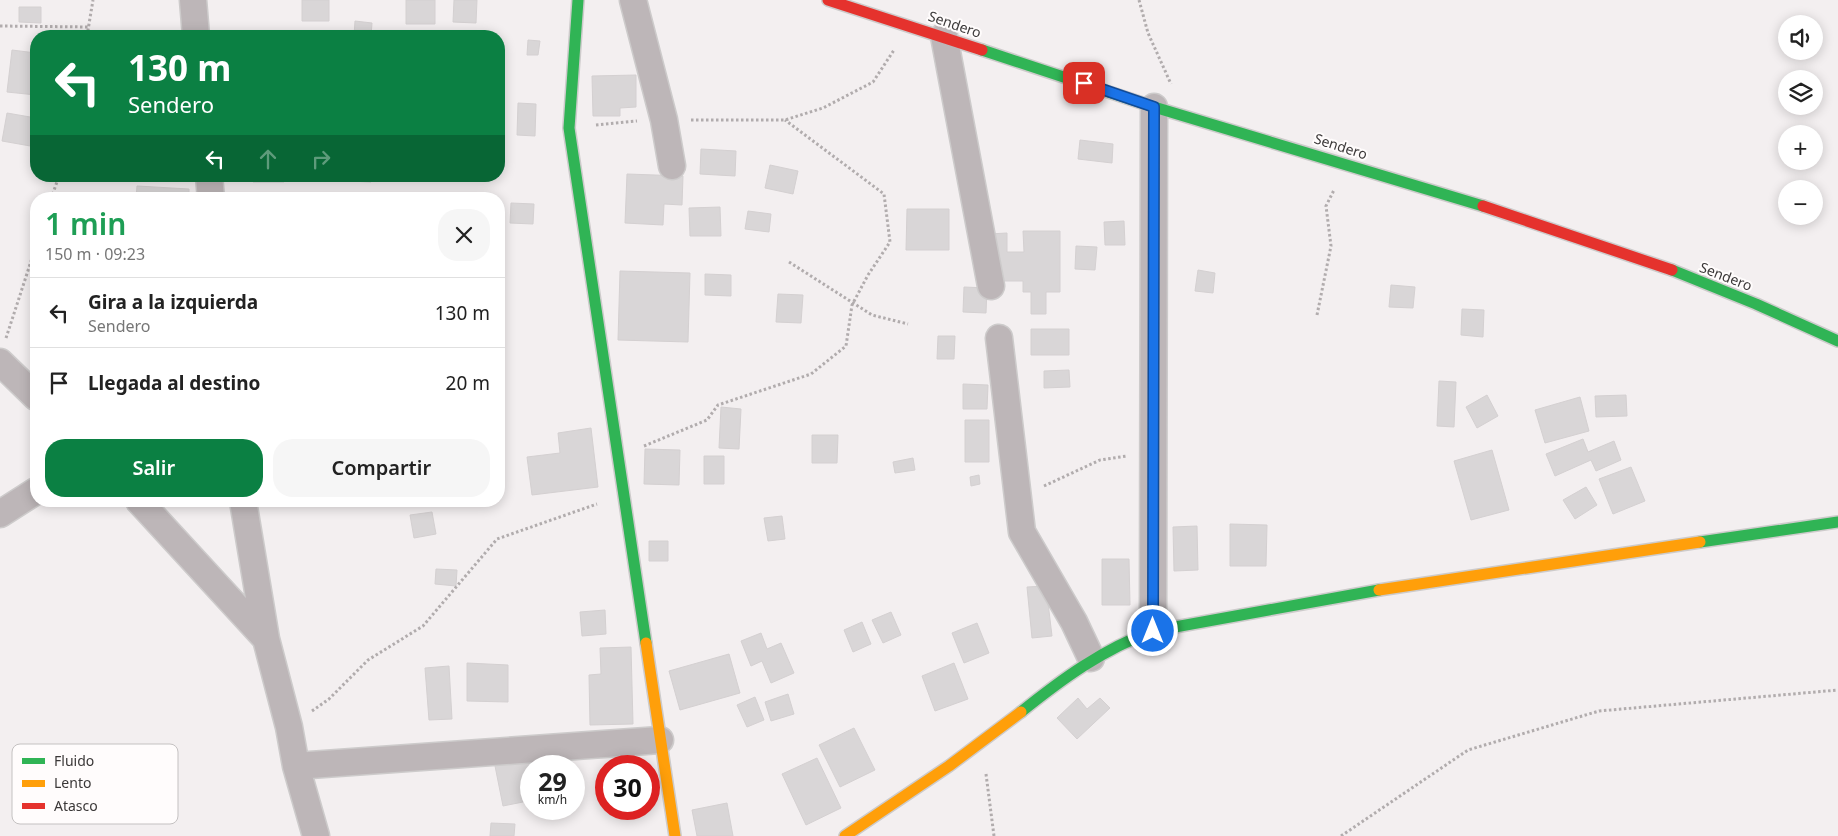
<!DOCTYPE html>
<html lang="es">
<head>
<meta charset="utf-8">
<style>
  :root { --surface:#fff; --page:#f6f6f6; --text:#222; --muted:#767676; --line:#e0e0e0; --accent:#0b8043 }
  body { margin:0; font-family:"Noto Sans",sans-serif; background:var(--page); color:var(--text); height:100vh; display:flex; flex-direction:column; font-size:19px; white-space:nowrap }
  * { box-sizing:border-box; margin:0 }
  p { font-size:16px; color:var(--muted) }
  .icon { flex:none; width:28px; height:28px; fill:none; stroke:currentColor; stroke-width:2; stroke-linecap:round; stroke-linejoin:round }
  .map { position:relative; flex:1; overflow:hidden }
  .drawer { position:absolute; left:30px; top:192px; width:475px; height:315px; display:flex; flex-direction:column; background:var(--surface); border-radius:20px; box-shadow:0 2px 12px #0003 }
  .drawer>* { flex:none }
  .hud { position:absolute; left:30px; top:30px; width:475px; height:152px; border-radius:20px; box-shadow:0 2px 12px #0003; background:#0b8043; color:#fff; overflow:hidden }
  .fabs { position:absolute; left:1778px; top:15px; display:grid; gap:10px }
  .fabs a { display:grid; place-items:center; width:45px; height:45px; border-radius:50%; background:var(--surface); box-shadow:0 2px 12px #0003; font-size:25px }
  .speed { position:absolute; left:520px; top:755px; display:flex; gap:10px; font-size:25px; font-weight:700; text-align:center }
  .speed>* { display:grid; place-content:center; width:65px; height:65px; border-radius:50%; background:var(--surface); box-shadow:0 2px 12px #0003; line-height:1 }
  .speed small { font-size:12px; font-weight:400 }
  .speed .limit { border:8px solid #d22; background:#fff; color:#111 }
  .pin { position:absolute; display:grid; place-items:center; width:42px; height:42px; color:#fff; margin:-21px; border-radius:10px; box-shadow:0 2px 8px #0006 }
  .me { position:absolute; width:55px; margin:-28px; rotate:0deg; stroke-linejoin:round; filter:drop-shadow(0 0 4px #0008) }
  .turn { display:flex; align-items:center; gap:18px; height:105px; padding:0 15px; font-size:22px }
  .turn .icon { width:65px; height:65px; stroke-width:2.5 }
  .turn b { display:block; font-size:35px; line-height:42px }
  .lanes { display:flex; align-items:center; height:48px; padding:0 15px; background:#0003; justify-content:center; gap:25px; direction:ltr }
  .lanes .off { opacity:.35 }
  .round { display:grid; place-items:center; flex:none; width:52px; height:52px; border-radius:20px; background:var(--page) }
  .head { display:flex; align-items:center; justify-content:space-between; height:85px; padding:0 15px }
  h1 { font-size:30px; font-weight:600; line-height:38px; color:#1e9e55 }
  .cta { display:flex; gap:10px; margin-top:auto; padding:10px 15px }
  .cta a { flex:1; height:58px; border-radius:20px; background:var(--accent); color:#fff; font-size:20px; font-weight:600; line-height:58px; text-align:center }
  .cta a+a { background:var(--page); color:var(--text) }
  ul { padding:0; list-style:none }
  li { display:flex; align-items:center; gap:15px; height:70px; padding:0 15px; border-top:1px solid var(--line) }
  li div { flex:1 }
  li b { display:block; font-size:19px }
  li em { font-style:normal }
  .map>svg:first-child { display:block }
  .building { fill:#d9d6d7; stroke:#d4d0d1 }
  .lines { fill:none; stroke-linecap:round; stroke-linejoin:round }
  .street-casing { stroke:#cdcbcb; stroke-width:29 }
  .fast-casing { stroke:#cdcbcb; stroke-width:14 }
  .slow-casing { stroke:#cdcbcb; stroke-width:14 }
  .jam-casing { stroke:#cdcbcb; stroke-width:14 }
  .path { stroke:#b1acad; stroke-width:3; stroke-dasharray:2.5 2.5; stroke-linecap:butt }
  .street { stroke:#bdb6b8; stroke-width:26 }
  .fast { stroke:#30b455; stroke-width:11 }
  .slow { stroke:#ff9f0a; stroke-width:11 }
  .jam { stroke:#e5322d; stroke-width:11 }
  .route-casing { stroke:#114b97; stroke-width:12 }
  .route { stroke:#1a73e8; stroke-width:9 }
  .labels { text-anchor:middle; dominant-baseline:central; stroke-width:4; stroke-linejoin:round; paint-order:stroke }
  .street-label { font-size:14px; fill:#3b3838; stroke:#fffcfc }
  .key { fill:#fffcfc; stroke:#c4c1c1; stroke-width:1 }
  .key-label { font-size:14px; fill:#3b3838 }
</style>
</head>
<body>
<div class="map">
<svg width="1838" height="836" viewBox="0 0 1838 836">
  <rect width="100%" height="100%" fill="#f3eff0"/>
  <path class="building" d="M302,0h27v21h-27z
    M406,0h29v24h-29z
    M454,0h23l-1,23 -23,-1z
    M19,7h22v16l-22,-1z
    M355,21l17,2 -1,13h-17z
    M528,40l12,1 -2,14h-11z
    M12,50l24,3v42l-29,-3z
    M636,75v32l-16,1v8h-27l-1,-40z
    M518,103l18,1 -1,32 -18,-1z
    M7,113l29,5v29l-34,-6z
    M1080,140l33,4 -1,19 -34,-4z
    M701,149l35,2 -1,25 -35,-2z
    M770,165l28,6 -5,23 -28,-6z
    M627,174l56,2 -1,29 -18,-1 -1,21 -38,-2z
    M253,176h31v6h-31z
    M350,176h21v6l-22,-1z
    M137,186l52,3v10h-53z
    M511,203l23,1 -1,20 -23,-1z
    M720,207l1,29h-31l-1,-28z
    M907,209h42v41h-43z
    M748,211l23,3 -2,18 -24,-3z
    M1124,221l1,24h-20l-1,-23z
    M1023,231h37v61h-14v22h-15v-22h-8v-11h-25l-9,-47 18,-1v19h17z
    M1076,246l21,1 -2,23 -20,-1z
    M1198,270l17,3 -2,20 -18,-2z
    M620,271l70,2 -2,69 -70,-2z
    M705,274l26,1v21l-26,-1z
    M1391,285l24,2 -2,21 -24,-1z
    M964,287l23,1 -1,25 -23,-1z
    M778,294l25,1 -2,28 -25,-1z
    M1462,309l22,1 -1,27 -22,-2z
    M1031,329h38v26h-38z
    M938,336h17l-1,23h-17z
    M1069,370l1,17 -26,1v-17z
    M1439,381l17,1 -2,45 -17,-1z
    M963,384l25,1 -1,24h-24z
    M1487,395l11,21 -21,12 -11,-21z
    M1626,395l1,21 -31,1 -1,-21z
    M1580,397l9,34 -44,12 -10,-33z
    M721,407l20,2 -2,40 -20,-1z
    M965,420h24v42h-24z
    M591,428l7,59 -66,8 -5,-38 33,-4 -2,-20z
    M812,435h26l-1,28h-25z
    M1583,439l5,13 26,-11 7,19 -25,11 -5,-11 -36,16 -9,-22z
    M645,449l35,1 -1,35 -35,-1z
    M1492,450l17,60 -38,10 -17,-59z
    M704,456h20v28h-20z
    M913,458l2,12 -20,3 -2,-11z
    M1631,467l14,34 -32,13 -14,-35z
    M979,475l1,9 -9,2 -1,-9z
    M1586,487l11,18 -22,14 -12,-19z
    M432,512l4,22 -22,4 -4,-23z
    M782,516l3,23 -17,2 -4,-23z
    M1230,524l37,1 -1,41h-36z
    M1197,526l1,44 -24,1 -1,-44z
    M649,541h19v20h-19z
    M1102,559h27l1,46h-28z
    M436,569l21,1 -1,16 -21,-2z
    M1046,586l6,50 -20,2 -5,-51z
    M605,610l1,24 -24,2 -2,-24z
    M891,612l10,23 -18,8 -11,-23z
    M862,622l9,22 -18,8 -9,-22z
    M977,623l12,30 -25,10 -12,-30z
    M761,633l6,16 14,-6 13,30 -23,10 -9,-22 -11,5 -10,-25z
    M631,647l2,77 -43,1 -1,-50 12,-1 -1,-26z
    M729,654l11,39 -60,17 -11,-39z
    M467,663l41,2v37l-41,-1z
    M954,663l14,36 -33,12 -13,-35z
    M449,666l3,53 -23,1 -4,-52z
    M788,694l6,20 -23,7 -6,-19z
    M755,697l9,23 -17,7 -10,-22z
    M1078,698l9,11 13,-11 10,10 -33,31 -20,-21z
    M854,728l21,42 -35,17 -21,-42z
    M531,754l2,12h-2v26l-9,2 1,8 -20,4 -9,-45z
    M817,758l24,50 -35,17 -24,-51z
    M727,803l6,33h-36l-5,-26z
    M491,823l24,1 -1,12h-24z"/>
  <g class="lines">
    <defs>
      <path id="street" d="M193,0l3,36
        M633,0l31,120 8,46
        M944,36l47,250
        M209,176l2,23
        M999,338l23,194 52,90 17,36
        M0,362l36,35
        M139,501l127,138 23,88 7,39 20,70
        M243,501l23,138
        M0,514l36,-23
        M1153,631l1,-524
        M296,766l364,-26"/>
      <path id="fast" d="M578,0l-9,128 77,515
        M982,50l172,57 329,99
        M1672,270l84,34 82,37
        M1700,542l138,-20
        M1021,712c41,-33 82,-63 132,-81l226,-41"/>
      <path id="slow" d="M1379,590l321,-48
        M646,643l29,193
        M845,836l104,-70 72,-54"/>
      <path id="jam" d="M828,0l154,50
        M1483,206l189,64"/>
    </defs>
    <use href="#street" class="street-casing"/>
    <use href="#fast" class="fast-casing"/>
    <use href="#slow" class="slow-casing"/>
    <use href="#jam" class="jam-casing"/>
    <path class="path" d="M1139,0l9,33 23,51
      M0,26l89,1
      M87,36l6,-36
      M691,120h94l38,-12 50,-26 21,-32
      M596,125l41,-4
      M51,199l8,-23
      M789,262l83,53 36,9
      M1317,315l14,-69 -5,-40 8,-16
      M6,338l30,-92
      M644,446l63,-26 11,-15 93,-31 35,-28 6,-41 16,-30 22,-33 -6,-48 -99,-74
      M1044,486l56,-26 27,-4
      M312,711l17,-12 39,-39 55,-34 74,-87 100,-35
      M986,774l8,62
      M1341,836l127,-86 131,-39 239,-21"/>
    <use href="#street" class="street"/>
    <use href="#fast" class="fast"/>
    <use href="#slow" class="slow"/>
    <use href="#jam" class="jam"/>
  </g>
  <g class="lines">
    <defs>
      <path id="route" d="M1084,83l70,24 -1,524"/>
    </defs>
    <use href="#route" class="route-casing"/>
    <use href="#route" class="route"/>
  </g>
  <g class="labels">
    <g class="street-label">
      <text transform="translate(955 24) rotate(19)">Sendero</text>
      <text transform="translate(1341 146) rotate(18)">Sendero</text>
      <text transform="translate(1726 276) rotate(21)">Sendero</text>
    </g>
  </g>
  <rect x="12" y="744" width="166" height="80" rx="8" class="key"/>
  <rect x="22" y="758" width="23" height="6" fill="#30b455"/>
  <rect x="22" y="780" width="23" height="7" fill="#ff9f0a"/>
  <rect x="22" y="803" width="23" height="6" fill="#e5322d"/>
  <g class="key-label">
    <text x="54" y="766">Fluido</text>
    <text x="54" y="788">Lento</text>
    <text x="54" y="811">Atasco</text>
  </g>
</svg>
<div class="fabs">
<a><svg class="icon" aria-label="sound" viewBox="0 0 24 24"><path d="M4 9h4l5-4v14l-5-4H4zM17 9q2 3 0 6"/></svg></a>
<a><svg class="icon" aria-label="layers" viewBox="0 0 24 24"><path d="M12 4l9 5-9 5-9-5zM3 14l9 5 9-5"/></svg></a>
<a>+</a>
<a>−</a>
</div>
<div class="speed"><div>29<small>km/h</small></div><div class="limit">30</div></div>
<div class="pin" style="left:1084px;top:83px;background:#d93025"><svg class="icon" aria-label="arrive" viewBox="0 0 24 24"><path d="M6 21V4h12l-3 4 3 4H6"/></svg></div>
<svg class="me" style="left:1153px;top:631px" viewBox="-20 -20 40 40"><circle r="17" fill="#1a73e8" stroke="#fff" stroke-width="3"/><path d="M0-11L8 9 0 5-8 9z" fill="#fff"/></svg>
<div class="hud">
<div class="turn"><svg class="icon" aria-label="left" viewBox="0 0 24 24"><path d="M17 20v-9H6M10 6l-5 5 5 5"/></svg><div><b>130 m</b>Sendero</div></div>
<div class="lanes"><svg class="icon" aria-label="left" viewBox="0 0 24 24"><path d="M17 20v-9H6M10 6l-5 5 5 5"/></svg><svg class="icon off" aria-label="ahead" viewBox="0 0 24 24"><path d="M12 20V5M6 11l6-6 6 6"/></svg><svg class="icon off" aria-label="right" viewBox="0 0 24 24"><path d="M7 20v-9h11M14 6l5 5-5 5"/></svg></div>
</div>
<section class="drawer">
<div class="head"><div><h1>1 min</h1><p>150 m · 09:23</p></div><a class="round"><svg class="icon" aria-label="close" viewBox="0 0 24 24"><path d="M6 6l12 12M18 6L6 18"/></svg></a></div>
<ul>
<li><svg class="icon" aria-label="left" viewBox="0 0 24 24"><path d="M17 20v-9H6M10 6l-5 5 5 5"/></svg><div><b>Gira a la izquierda</b><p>Sendero</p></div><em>130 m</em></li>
<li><svg class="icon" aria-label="arrive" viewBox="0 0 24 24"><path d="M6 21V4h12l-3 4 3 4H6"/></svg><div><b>Llegada al destino</b></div><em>20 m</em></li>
</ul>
<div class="cta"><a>Salir</a><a>Compartir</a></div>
</section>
</div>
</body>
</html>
